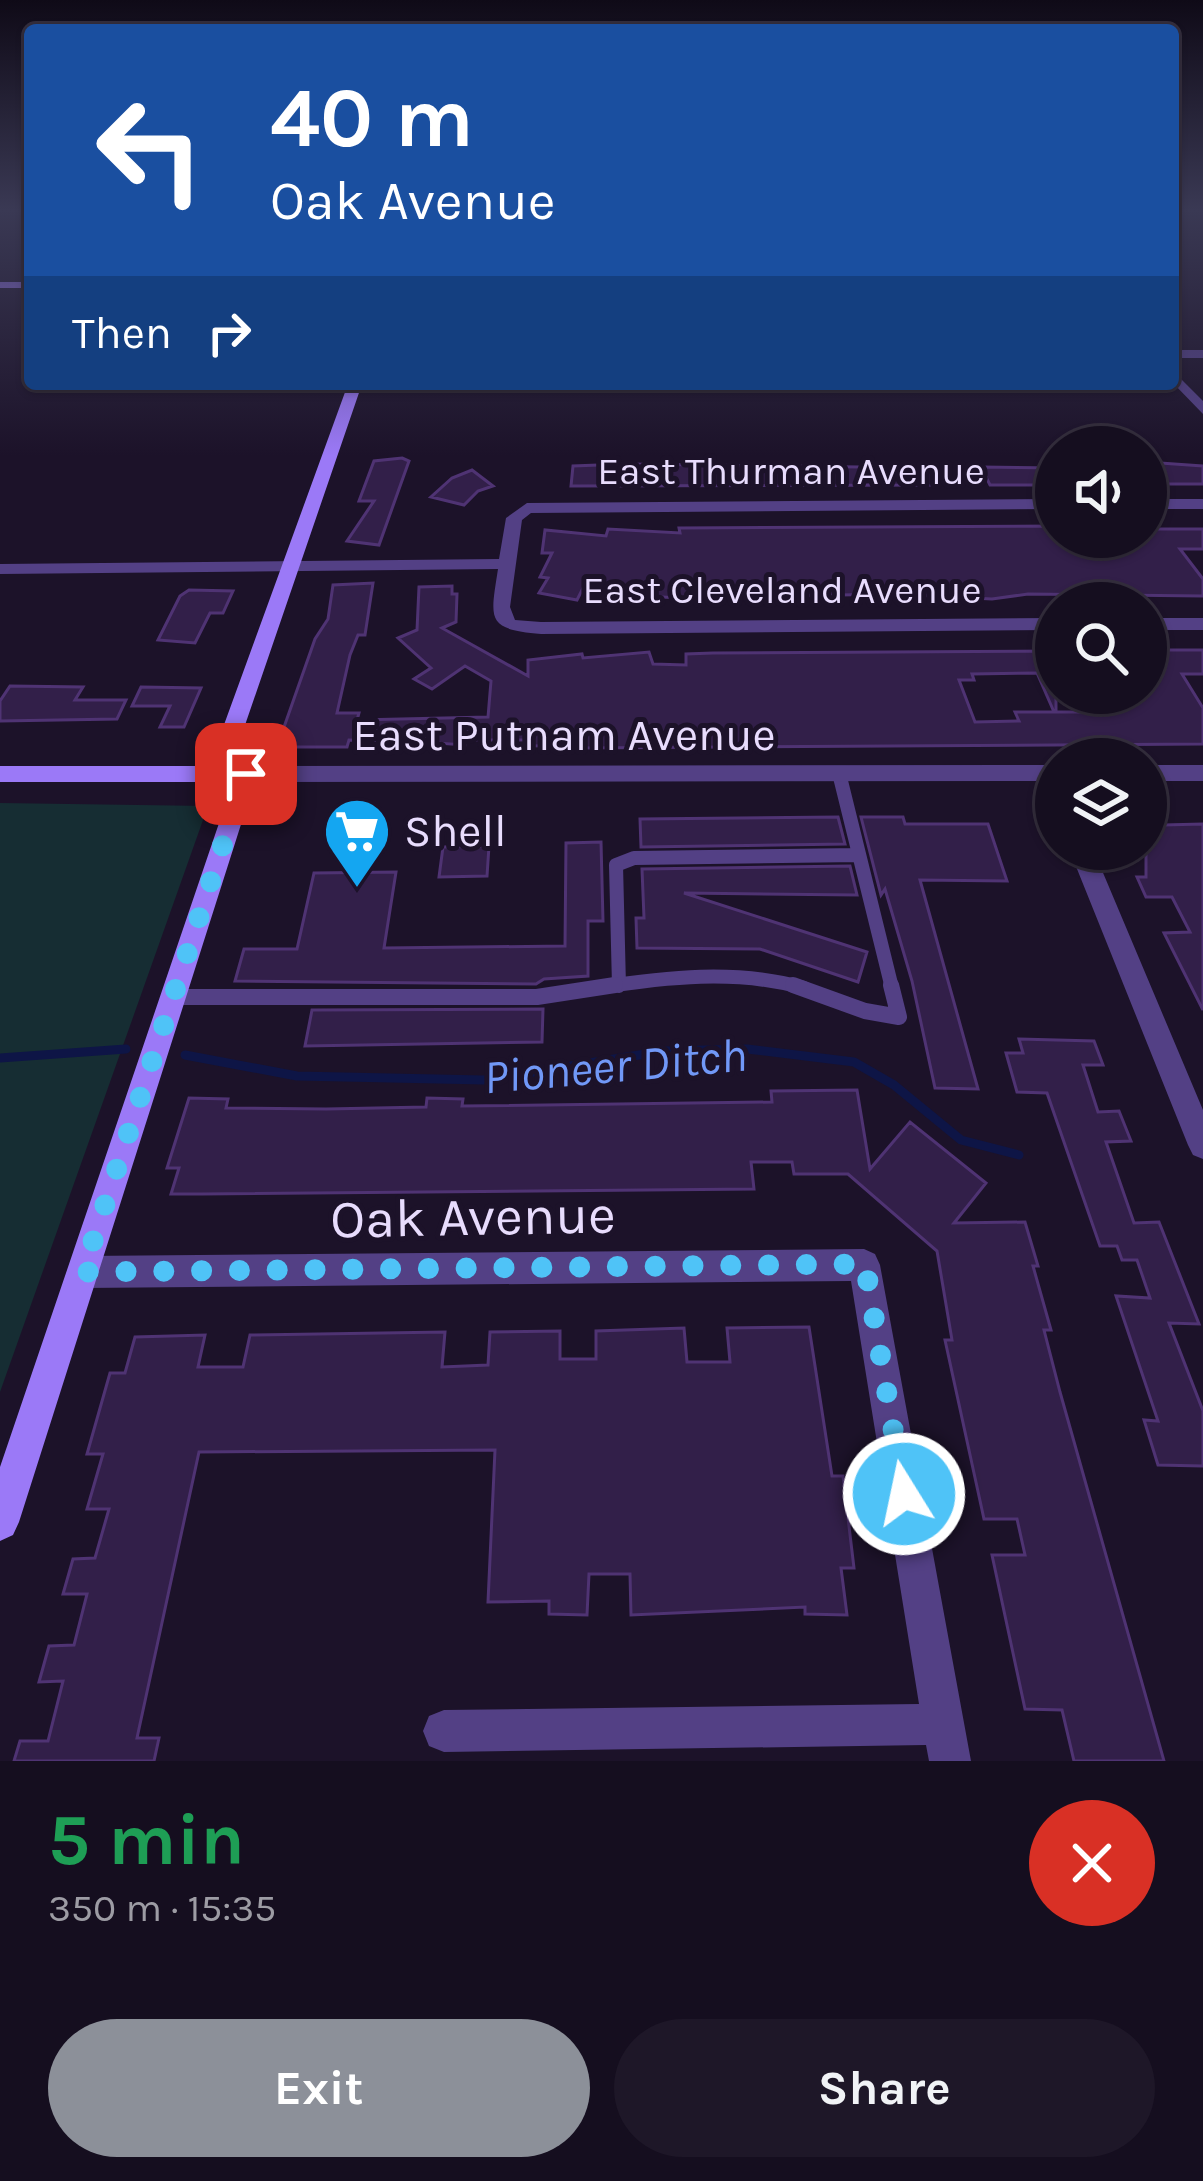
<!DOCTYPE html>
<html lang="en">
<head>
<meta charset="utf-8">
<style>
  :root { --surface:#150e1f; --page:#1e1728; --text:#f1f3f6; --muted:#9d9ca4; --line:#342e3d; --accent:#8c9099 }
  body { margin:0; font-family:Karla,sans-serif; background:var(--page); color:var(--text); height:100vh; display:flex; flex-direction:column; font-size:45px; white-space:nowrap }
  * { box-sizing:border-box; margin:0 }
  p { font-size:39px; color:var(--muted) }
  .icon { flex:none; width:66px; height:66px; fill:none; stroke:currentColor; stroke-width:2; stroke-linecap:round; stroke-linejoin:round }
  .map { position:relative; height:1761px; overflow:hidden }
  .details { display:flex; flex-direction:column; background:var(--surface); flex:1 }
  .details>* { flex:none }
  .banner { position:absolute; left:24px; top:24px; width:1155px; height:366px; border-radius:12px; box-shadow:0 3px 9px #0004,0 0 0 3px var(--line); background:#1a4fa0; color:#fff; overflow:hidden }
  .buttons { position:absolute; left:1035px; top:426px; display:grid; gap:24px }
  .buttons a { display:grid; place-items:center; width:132px; height:132px; border-radius:50%; background:var(--surface); box-shadow:0 3px 9px #0004,0 0 0 3px var(--line); font-size:60px }
  .pin { position:absolute; display:grid; place-items:center; width:102px; height:102px; color:#fff; margin:-51px; border-radius:24px; box-shadow:0 6px 18px #0006 }
  .me { position:absolute; width:132px; margin:-66px; rotate:350deg; stroke-linejoin:round; filter:drop-shadow(0 0 9px #0008) }
  .turn { display:flex; align-items:center; gap:42px; height:252px; padding:0 48px; font-size:54px }
  .turn .icon { width:156px; height:156px; stroke-width:2.5 }
  .turn b { display:block; font-size:84px; line-height:102px }
  .then { display:flex; align-items:center; height:114px; padding:0 48px; background:#0003; gap:24px; font-size:45px }
  .round { display:grid; place-items:center; flex:none; width:126px; height:126px; border-radius:63px; background:var(--page) }
  .head { display:flex; align-items:center; justify-content:space-between; height:204px; padding:0 48px }
  h1 { font-size:72px; font-weight:700; line-height:90px; color:#1e9e55 }
  .button { display:flex; gap:24px; margin-top:auto; padding:24px 48px }
  .button a { flex:1; height:138px; border-radius:72px; background:var(--accent); color:#fff; font-size:48px; font-weight:700; line-height:138px; text-align:center }
  .button a+a { background:var(--page); color:var(--text) }
  .map>svg:first-child { display:block }
  .green { fill:#162d33 }
  .lines { fill:none; stroke-linecap:round; stroke-linejoin:round }
  .stream { stroke:#0e1546; stroke-width:9 }
  .building { fill:#321f49; stroke:#4f3373; stroke-width:3; fill-rule:evenodd }
  .lane-far1 { stroke:#534085; stroke-width:14 }
  .lane { stroke:#534085; stroke-width:16 }
  .street { fill:#534085; fill-rule:evenodd }
  .secondary { fill:#9b79f7; fill-rule:evenodd }
  .route { stroke:#4fc3f7; stroke-width:21; stroke-dasharray:0 37.8 }
  .labels { text-anchor:middle; dominant-baseline:central; stroke-width:10; stroke-linejoin:round; paint-order:stroke }
  .far-street-label { font-size:39px; fill:#e8dcfd; stroke:#1c1229 }
  .street-label { font-size:45px; fill:#e8dcfd; stroke:#1c1229 }
  .poi-label { font-size:45px; fill:#e8dcfd; stroke:#1c1229; text-anchor:start }
  .water-label { font-size:48px; font-style:italic; fill:#7198f7; stroke:#1c1229 }
  .near-street-label { font-size:54px; fill:#e8dcfd; stroke:#1c1229 }
</style>
</head>
<body>
<div class="map">
<svg width="1203" height="1761" viewBox="0 0 1203 1761">
  <rect width="100%" height="100%" fill="#1c1229"/>
  <path class="green" d="M0,803l208,3 -208,586z"/>
  <g class="lines">
    <path class="stream" d="M185,1055l112,21 187,4 180,-29 83,-2 107,13 40,23 67,55 58,15
      M0,1058l126,-9"/>
  </g>
  <path class="building" d="M402,458l7,3 -30,84 -32,-4 27,-40h-15l15,-40z
    M1146,462l57,4v18h-57z
    M625,464l314,4v17l-368,1 2,-20z
    M981,467l75,1v17h-66z
    M472,470l21,16 -15,5 -14,14 -33,-8 21,-19z
    M1056,526v11h90v-8h57v20h-23l23,30v17l-175,-2 -36,5 -100,-5 -209,4 -43,-2 1,-8h-58l-6,12 -38,-7 9,-15 -8,-1 12,-24h-10l3,-23 61,6 2,-7 72,4 -1,-5z
    M373,583l-8,52h-7l-8,20 -13,58h22l-2,7 131,-3 3,-36 -26,-15 -33,23 -18,-10 17,-11 -33,-30 19,-8 2,-43 33,-1v8h5l-1,28 -14,6 86,48v-16l54,-6 1,4 66,-6 4,12 33,1v-11l27,-1 343,-2v61h52l-7,-15h45v-47h57v24h-21l21,34v36l-621,4v-3l-51,1v-6h-66v5l-58,-4 -1,6h-20l1,-6 -38,-1 -2,7h-70l38,-108 13,-20 5,-34zM1037,673l17,39h-39l4,9 -44,1 -16,-42h15l-2,-6z
    M189,590l44,1 -10,22h-13l-15,30 -37,-3 22,-44z
    M10,686l73,1 -8,13h51l-9,19 -117,2v-20z
    M141,687l60,1 -17,39h-24l10,-21h-38z
    M1146,794l17,31 40,-1v186l-39,-77 26,-1 -18,-35h-26l-9,-20h9z
    M838,817l7,27 -204,3 -1,-28z
    M861,817h42l2,7h83l19,57 -87,-1 58,209 -43,-1 -23,-107 -27,-92 -4,6z
    M601,842l2,79h-15v55l-44,3 -8,5 -301,-3 9,-32h53l17,-76 82,-1 -12,76 181,-2 1,-103z
    M489,846l-2,30 -48,1 4,-30z
    M850,866l7,29 -173,-2 183,59 -9,30 -98,-33 -123,-1 -1,-30h8l-2,-49z
    M543,1009l-1,33 -237,4 7,-36z
    M1019,1039l75,2 9,24h-20l15,47 21,-1 12,30 -25,1 28,81 25,-1 40,102 -30,-1 34,88v55l-45,-1 -14,-45 14,1 -42,-125 34,2 -13,-38h-15l-5,-14h-17l-53,-153 -30,-1 -11,-39h17z
    M857,1090l13,79 40,-47 76,61 -32,40 71,-1 13,44h-5l18,64h-7l16,62 104,369h-90l-12,-51 -37,-1 -33,-154h33l-8,-36h-33l-39,-179h7l-15,-89 -89,-77h-54l-2,-12h-41l3,27 -552,5h-31l8,-26h-12l22,-70 39,1 -2,9 100,1 100,-2 1,-9 36,1 -1,7 310,-4 -1,-11z
    M809,1327l23,149h11l11,92h-13l6,47 -42,-1v-7l-174,8 -1,-41h-41l-2,41 -38,-1v-13l-61,1 7,-152 -296,2 -62,286h22l-5,23h-140l6,-20h28l15,-60 -24,1 10,-36 25,-1 13,-51h-24l10,-35 22,-1 14,-49h-22l16,-55h-16l23,-81h15l10,-36 70,-2 -7,32h45l7,-32 195,-3 -3,35 46,-2 2,-33 70,-1v28h36v-28l88,-3 3,34h43l-3,-34z"/>
  <g class="lines">
    <path class="lane-far1" d="M839,773l53,215
      M619,986l-3,-121 18,-7 225,-3
      M596,988c70,-11 140,-19 208,0"/>
    <path class="lane" d="M793,985l72,26 34,6 -8,-32
      M173,997h364l78,-12"/>
    <path class="street" d="M1173,350h30v8h-30z
      M1173,371l30,30v13l-30,-31z
      M1056,499v10l-525,4 -9,7 -12,87 5,13 26,2 515,-4v12l-515,4c-55,-5 -51,-13 -43,-65l-498,5v-10l499,-5 7,-41 21,-15z
      M1146,499h57v10h-57z
      M1146,618h57v12h-57z
      M1056,765v16l-810,1 -11,-8 11,-8z
      M1146,765h57v16h-57z
      M1069,849h24l110,261v49l-10,-4 -5,-10z
      M864,1249l11,5 5,11 91,496h-42l-3,-16 -482,7 -15,-6 -6,-15 6,-15 15,-6 475,-6 -68,-423 -768,7 -11,-5 -5,-11 5,-11 11,-5z"/>
    <path class="secondary" d="M0,282h30v6h-30z
      M348,384h14l-131,382h15l11,8 -238,748 -6,13 -13,6v-74l233,-685h-233v-16h209z"/>
  </g>
  <linearGradient id="sky" x2="0" y2="1"><stop stop-color="#0f0a17"/><stop offset="0.46" stop-color="#3a3954"/><stop offset="1" stop-color="#3a3954" stop-opacity="0"/></linearGradient>
  <rect width="1203" height="456" fill="url(#sky)"/>
  <g class="lines">
    <path class="route" d="M246,774l-163,498 782,-8 39,230"/>
  </g>
  <defs>
    <symbol id="supermarket-pin" viewBox="-11 -11 22 30"><path d="M0 17L-7.5 6A9.5 9.5 0 1 1 7.5 6Z" fill="#14a6f1" stroke="#1c1229"/><path d="M-6-5.5h2.5l.6 2H6L4.5 2H-2.5L-4.4-4H-6ZM-1.5 3.2a1.3 1.3 0 1 0 .1 0ZM3 3.2a1.3 1.3 0 1 0 .1 0Z" fill="#fff"/></symbol>
  </defs>
  <g fill-rule="evenodd">
    <use href="#supermarket-pin" x="319" y="793" width="76" height="104"/>
  </g>
  <g class="labels">
    <g class="far-street-label">
      <text x="791" y="471">East Thurman Avenue</text>
      <text x="782" y="590">East Cleveland Avenue</text>
    </g>
    <g class="street-label">
      <text x="564" y="735">East Putnam Avenue</text>
    </g>
    <g class="poi-label">
      <text x="404" y="831">Shell</text>
    </g>
    <g class="water-label">
      <text transform="translate(615 1066) rotate(-5)">Pioneer Ditch</text>
    </g>
    <g class="near-street-label">
      <text transform="translate(473 1217) rotate(-1)">Oak Avenue</text>
    </g>
  </g>
</svg>
<div class="buttons">
<a><svg class="icon" aria-label="sound" viewBox="0 0 24 24"><path d="M4 9h4l5-4v14l-5-4H4zM17 9q2 3 0 6"/></svg></a>
<a><svg class="icon" aria-label="search" viewBox="0 0 24 24"><circle cx="10" cy="10" r="6"/><path d="M15 15l6 6"/></svg></a>
<a><svg class="icon" aria-label="layers" viewBox="0 0 24 24"><path d="M12 4l9 5-9 5-9-5zM3 14l9 5 9-5"/></svg></a>
</div>
<div class="pin" style="left:246px;top:774px;background:#d93025"><svg class="icon" aria-label="arrive" viewBox="0 0 24 24"><path d="M6 21V4h12l-3 4 3 4H6"/></svg></div>
<svg class="me" style="left:904px;top:1494px" viewBox="-20 -20 40 40"><circle r="17" fill="#4fc3f7" stroke="#fff" stroke-width="3"/><path d="M0-11L8 9 0 5-8 9z" fill="#fff"/></svg>
<div class="banner">
<div class="turn"><svg class="icon" aria-label="left" viewBox="0 0 24 24"><path d="M17 20v-9H6M10 6l-5 5 5 5"/></svg><div><b>40 m</b>Oak Avenue</div></div>
<div class="then">Then<svg class="icon" aria-label="right" viewBox="0 0 24 24"><path d="M7 20v-9h11M14 6l5 5-5 5"/></svg></div>
</div>
</div>
<section class="details">
<div class="head"><div><h1>5 min</h1><p>350 m · 15:35</p></div><a class="round" style="background:#d93025;color:#fff"><svg class="icon" aria-label="close" viewBox="0 0 24 24"><path d="M6 6l12 12M18 6L6 18"/></svg></a></div>
<div class="button"><a>Exit</a><a>Share</a></div>
</section>
</body>
</html>
